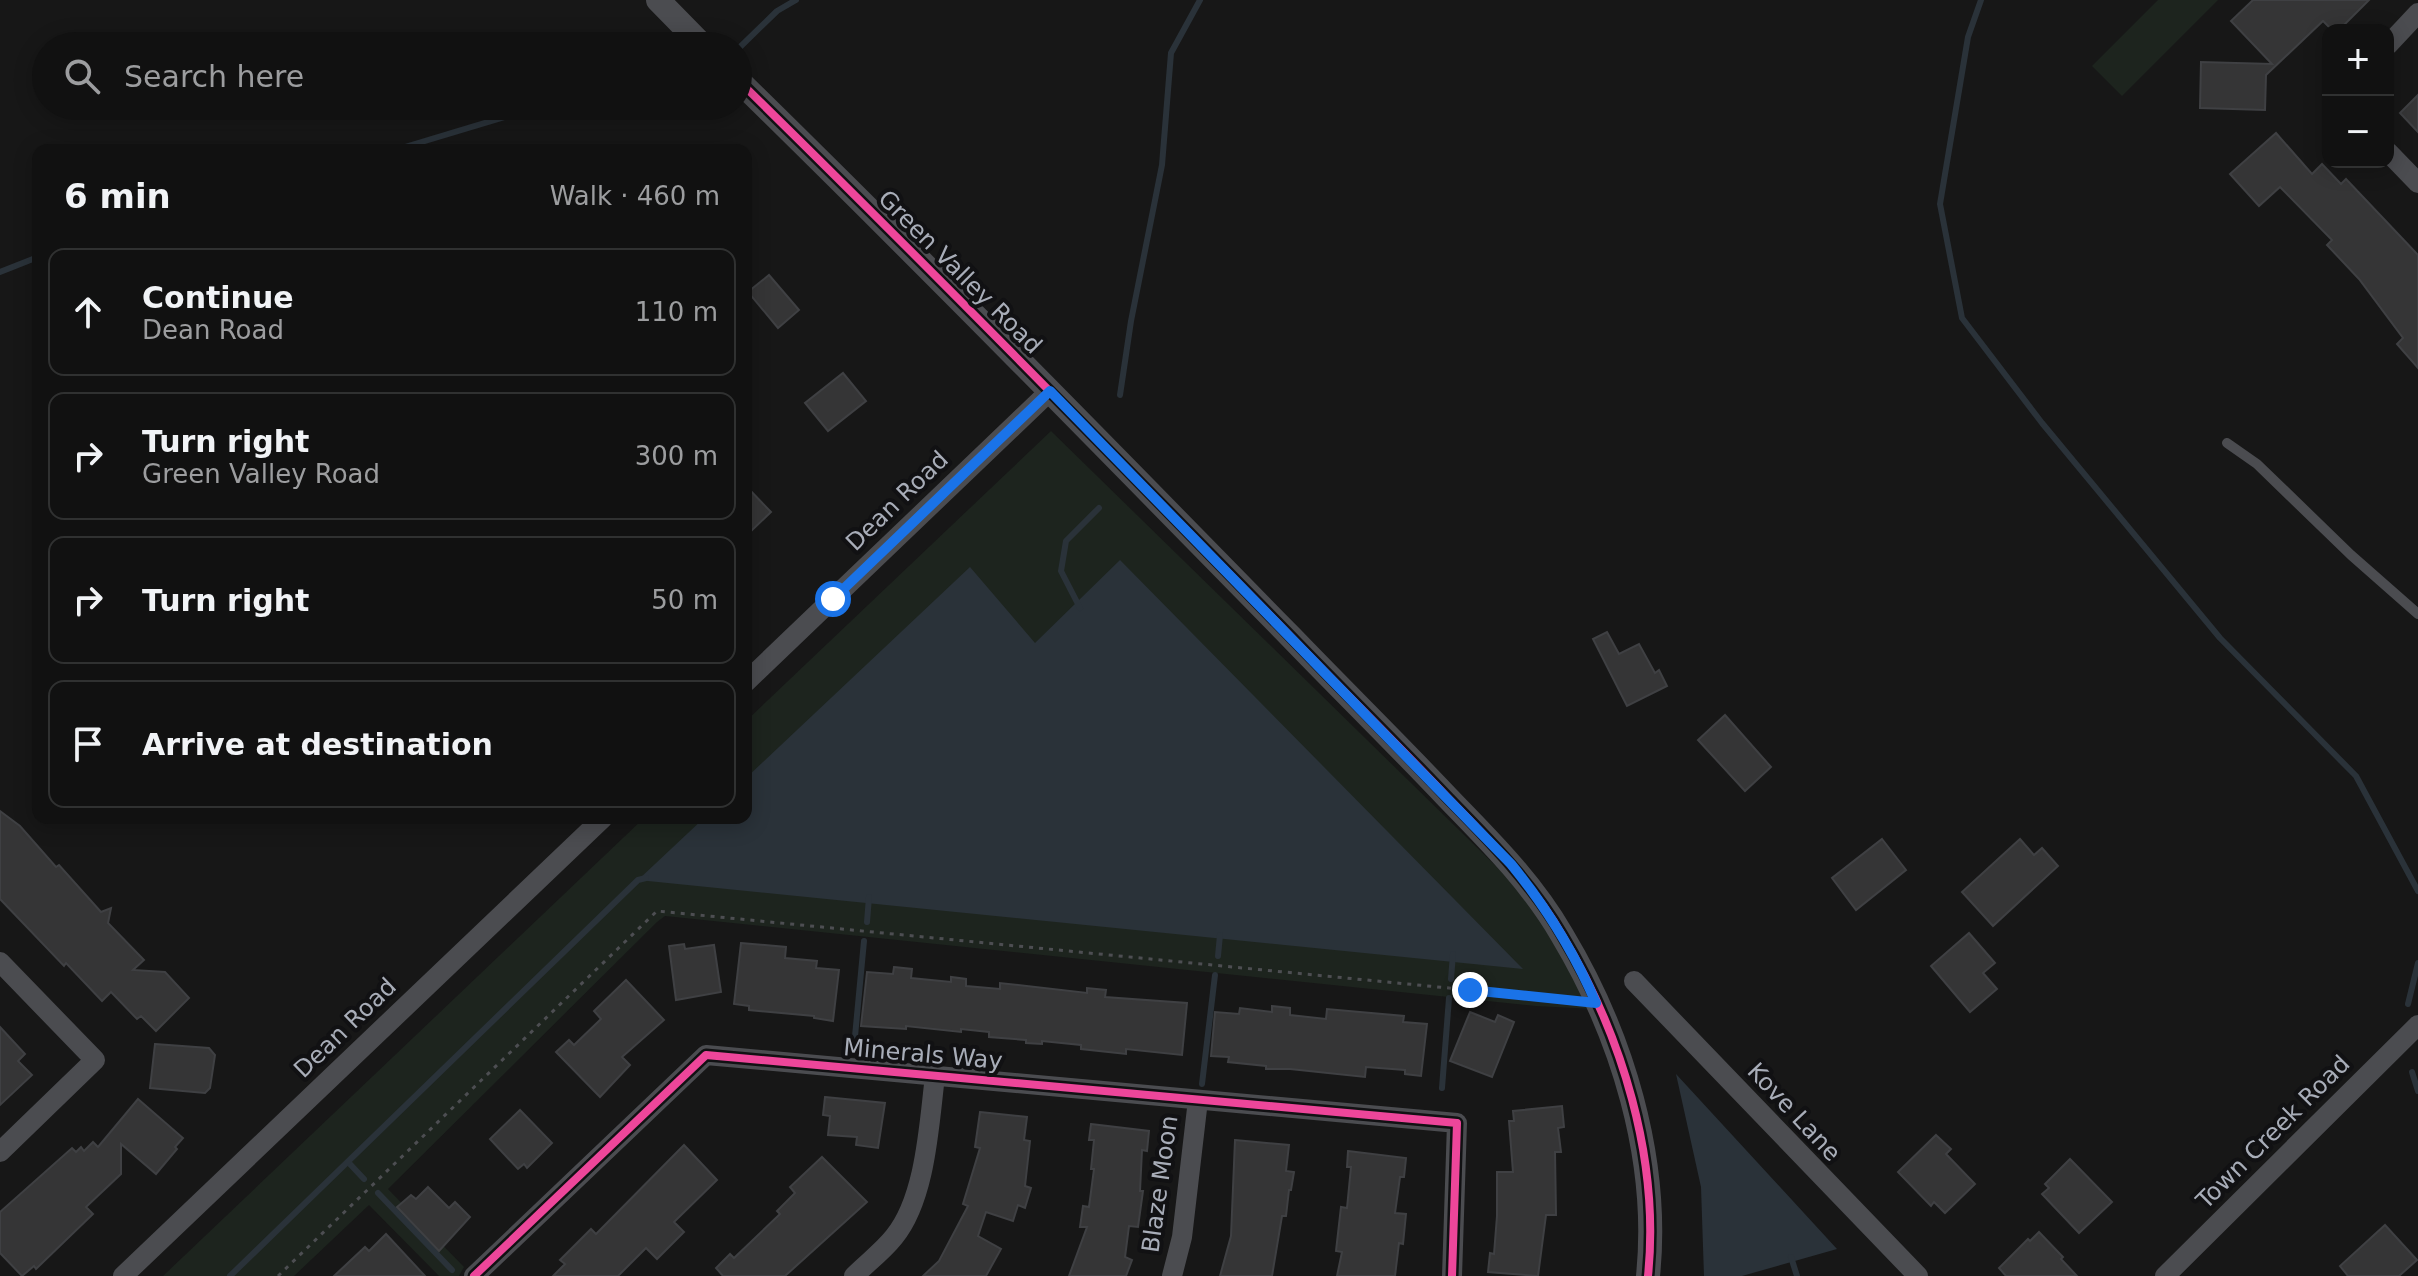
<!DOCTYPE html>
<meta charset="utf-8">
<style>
:root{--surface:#111;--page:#1e1f1f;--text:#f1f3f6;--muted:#9c9d9f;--line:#303131}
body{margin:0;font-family:"DejaVu Sans",sans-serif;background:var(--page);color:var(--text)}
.controls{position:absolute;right:24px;top:24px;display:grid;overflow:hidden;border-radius:16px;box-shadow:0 4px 20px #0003}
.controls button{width:72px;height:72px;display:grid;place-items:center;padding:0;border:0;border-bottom:2px solid var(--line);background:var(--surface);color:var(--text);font:40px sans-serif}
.stop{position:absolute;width:24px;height:24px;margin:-18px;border:6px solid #1a73e8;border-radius:50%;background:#fff}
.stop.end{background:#1a73e8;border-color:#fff;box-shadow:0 2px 8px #0008}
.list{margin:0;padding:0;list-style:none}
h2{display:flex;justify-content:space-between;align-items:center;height:104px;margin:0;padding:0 32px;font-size:34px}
h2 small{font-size:26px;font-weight:400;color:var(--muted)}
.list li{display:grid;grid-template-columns:52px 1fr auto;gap:24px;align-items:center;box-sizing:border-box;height:128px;margin:0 16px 16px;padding:0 16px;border:2px solid var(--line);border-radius:16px}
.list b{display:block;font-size:30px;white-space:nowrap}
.list p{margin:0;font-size:26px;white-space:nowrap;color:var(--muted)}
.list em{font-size:26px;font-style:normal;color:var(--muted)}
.icon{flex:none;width:44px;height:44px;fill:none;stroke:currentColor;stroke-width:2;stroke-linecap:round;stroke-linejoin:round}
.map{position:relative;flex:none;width:2418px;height:1276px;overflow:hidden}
.search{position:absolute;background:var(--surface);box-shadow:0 4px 20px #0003;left:32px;top:32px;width:720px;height:88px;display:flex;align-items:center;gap:20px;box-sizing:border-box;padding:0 28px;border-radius:44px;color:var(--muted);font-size:30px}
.panel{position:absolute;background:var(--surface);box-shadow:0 4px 20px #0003;left:32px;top:144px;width:720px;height:680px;border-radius:16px}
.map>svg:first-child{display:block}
.green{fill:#1d241e}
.water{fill:#2a3239}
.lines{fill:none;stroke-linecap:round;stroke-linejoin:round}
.stream{stroke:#2a3239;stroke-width:6}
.building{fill:#353536;stroke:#3f4043;stroke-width:2}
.path{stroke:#4d4e52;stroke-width:3;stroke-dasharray:4 6;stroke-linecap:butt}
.service{stroke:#4b4c50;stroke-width:10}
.minor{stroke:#4b4c50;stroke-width:20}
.tertiary{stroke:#4b4c50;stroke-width:24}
.cycleway-casing{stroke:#111113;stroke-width:13}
.cycleway{stroke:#ed469a;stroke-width:8}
.route{stroke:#1a73e8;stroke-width:10}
.labels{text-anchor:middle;stroke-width:8;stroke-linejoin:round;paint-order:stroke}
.street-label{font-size:24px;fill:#a8adb8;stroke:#111113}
</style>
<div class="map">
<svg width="2418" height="1276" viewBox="0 0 2418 1276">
<rect width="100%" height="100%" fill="#171717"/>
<g class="green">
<polygon points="2158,0 2218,0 2122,96 2092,66"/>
<polygon points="1051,431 1544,913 1594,1009 1536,1006 665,916 657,922 388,1189 464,1267 459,1276 439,1276 369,1205 294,1276 163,1276 644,818 746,818 746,721"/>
</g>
<g class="water">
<polygon points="1120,560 1523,969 638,880 704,818 746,818 746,778 970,567 1035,643"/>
<polygon points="1676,1074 1837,1249 1742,1276 1704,1276 1701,1187"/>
</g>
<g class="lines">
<g class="stream">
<polyline points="1981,0 1968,37 1940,204 1962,318 2042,423 2220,638 2356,776 2418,891"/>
<polyline points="738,49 777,11 796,0"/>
<polyline points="395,150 541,106"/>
<polyline points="0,272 38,257"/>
<polyline points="1120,395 1131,321 1162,165 1171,53 1200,0"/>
<polyline points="1080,608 1061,571 1066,541 1099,508"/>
<polyline points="867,922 869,897"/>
<polyline points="1218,956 1220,935"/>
<polyline points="1451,979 1453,954"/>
<polyline points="2408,1004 2418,963"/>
<polyline points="854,1047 864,941"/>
<polyline points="2412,1072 2418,1091"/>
<polyline points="1202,1084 1215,975"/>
<polyline points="1442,1088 1449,998"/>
<polyline points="348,1162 364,1179"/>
<polyline points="378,1193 452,1270"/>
<polyline points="1791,1257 1797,1276"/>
<polyline points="230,1276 638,880 646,878"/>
</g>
</g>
<g class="building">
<polygon points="2253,0 2369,0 2339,30 2332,30 2323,21 2266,75 2265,110 2200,108 2201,62 2272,64 2231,21"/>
<polygon points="2418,95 2418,132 2400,113"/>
<polygon points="2276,133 2312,174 2322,164 2341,184 2346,179 2418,255 2418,368 2397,344 2403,338 2359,279 2327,245 2332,240 2280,187 2259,206 2230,174"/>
<polygon points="769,275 799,310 778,328 748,292"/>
<polygon points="843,373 866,401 828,431 805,403"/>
<polygon points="746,486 771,512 746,536"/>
<polygon points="1607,632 1619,654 1639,644 1655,673 1659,670 1667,686 1627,706 1593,639"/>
<polygon points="1725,715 1771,767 1745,791 1698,740"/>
<polygon points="0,811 20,826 56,867 59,865 101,912 111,908 108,923 144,960 133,970 165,972 189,998 156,1031 141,1016 137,1019 111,992 102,1001 66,963 64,966 0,899"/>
<polygon points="1882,839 1906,870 1856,910 1832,878"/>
<polygon points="2020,839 2034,855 2042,848 2058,866 1993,926 1962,892"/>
<polygon points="1969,933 1995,963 1983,973 1997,989 1970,1012 1931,966"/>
<polygon points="741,943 786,947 785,958 817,961 816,968 839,970 833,1021 814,1018 814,1016 749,1010 749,1006 734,1004"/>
<polygon points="684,944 685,949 714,945 721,992 676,1000 669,946"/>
<polygon points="894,967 912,969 911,978 951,982 951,977 966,979 966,986 1000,989 1000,983 1087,993 1087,988 1106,990 1105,997 1187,1003 1182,1055 1126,1049 1126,1054 1081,1049 1081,1045 1042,1041 1042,1044 1026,1043 1026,1040 989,1037 989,1032 961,1029 961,1032 906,1026 906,1029 861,1026 867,972 893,974"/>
<polygon points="626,980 664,1020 622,1057 630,1065 600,1097 556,1052 569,1040 574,1045 601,1019 594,1011"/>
<polygon points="1272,1006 1290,1008 1290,1015 1326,1019 1327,1009 1404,1016 1403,1022 1427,1024 1421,1076 1405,1074 1405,1070 1366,1067 1365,1077 1290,1069 1266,1069 1266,1066 1228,1062 1229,1057 1211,1056 1215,1012 1239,1014 1240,1008 1272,1012"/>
<polygon points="1470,1012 1495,1022 1498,1015 1514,1022 1492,1077 1450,1061"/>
<polygon points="0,1027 25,1054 18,1061 32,1075 0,1105"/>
<polygon points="155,1044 209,1048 215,1055 210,1088 205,1093 150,1088"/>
<polygon points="825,1097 885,1103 878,1148 856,1145 857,1137 828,1135 830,1116 823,1115"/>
<polygon points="138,1099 183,1138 175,1147 177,1149 156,1174 121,1144 121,1174 86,1207 93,1214 36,1269 34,1266 22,1276 0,1253 0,1212 72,1148 76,1152 81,1147 84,1151 93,1142 98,1147"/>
<polygon points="1562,1106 1564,1127 1558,1128 1561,1152 1555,1152 1556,1215 1546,1215 1538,1276 1488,1272 1490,1253 1494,1254 1497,1216 1497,1172 1513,1172 1509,1121 1514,1121 1513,1111"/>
<polygon points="520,1110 552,1143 527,1168 524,1164 518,1169 490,1139"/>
<polygon points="980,1112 1027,1117 1024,1140 1030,1141 1025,1186 1031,1188 1025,1208 1018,1205 1013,1221 986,1212 978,1236 1001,1249 986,1276 923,1276 939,1261 968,1206 963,1204 980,1148 975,1147"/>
<polygon points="1091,1124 1149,1131 1147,1151 1142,1150 1140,1191 1143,1191 1138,1227 1129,1226 1125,1257 1132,1260 1126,1276 1069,1276 1087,1227 1080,1227 1083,1206 1089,1207 1094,1169 1091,1169 1094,1140 1089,1140"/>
<polygon points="1936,1135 1951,1149 1946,1154 1975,1184 1945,1213 1934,1202 1931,1206 1898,1172"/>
<polygon points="1235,1140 1289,1145 1286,1171 1294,1172 1291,1190 1289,1190 1286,1216 1282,1216 1272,1276 1220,1276 1231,1236"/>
<polygon points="684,1145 717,1180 674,1222 684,1232 657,1259 646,1248 618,1276 553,1276 565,1264 560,1260 591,1229 596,1234"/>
<polygon points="1348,1151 1406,1158 1404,1177 1400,1177 1395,1213 1406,1214 1403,1244 1399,1243 1395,1276 1337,1276 1342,1252 1336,1251 1341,1207 1347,1208 1351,1167 1347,1167"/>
<polygon points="822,1157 867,1202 785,1276 723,1276 716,1268 730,1254 734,1258 780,1214 777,1211 795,1193 790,1187"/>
<polygon points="2070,1159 2112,1202 2079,1233 2042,1194 2049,1188 2045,1184"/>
<polygon points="428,1187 449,1208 455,1202 470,1217 439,1251 397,1207 411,1195 416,1199"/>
<polygon points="2385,1225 2417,1260 2399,1276 2348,1276 2340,1266"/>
<polygon points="2039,1232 2063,1257 2061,1259 2077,1276 2006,1276 1999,1268 2028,1239 2030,1241"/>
<polygon points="386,1234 425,1276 334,1276 365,1247 369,1251"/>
</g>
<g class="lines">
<polyline class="path" points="278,1276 657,911 1572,1000"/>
<polyline class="service" points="2227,443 2257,464 2351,555 2418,614"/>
<g class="minor">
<polyline points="2388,45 2418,13"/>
<polyline points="2388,152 2418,183"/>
<polyline points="746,682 1050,391"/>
<polyline points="0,962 95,1060 0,1152"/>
<polyline points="1634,981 1918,1276"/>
<polyline points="123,1276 603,818"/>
<polyline points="474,1276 706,1055 1457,1123 1452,1276"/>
<path d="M854 1276C867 1263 883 1251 894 1237 926 1198 929 1124 935 1076"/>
<polyline points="1172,1276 1182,1237 1198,1100"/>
<polyline points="2165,1276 2418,1025"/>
</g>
<g class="tertiary">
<polyline points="658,0 703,46"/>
<path d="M738 80C925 263 1108 450 1291 637 1343 691 1397 744 1448 798 1490 841 1532 883 1562 935 1622 1035 1660 1159 1648 1276"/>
</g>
<g class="cycleway-casing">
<g id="cycleway">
<path d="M738 80C925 263 1108 450 1291 637 1343 691 1397 744 1448 798 1490 841 1532 883 1562 935 1622 1035 1660 1159 1648 1276"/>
<polyline points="474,1276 706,1055 1457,1123 1452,1276"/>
</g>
</g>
<use href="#cycleway" class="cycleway"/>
</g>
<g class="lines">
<path class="route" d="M833 599 1050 391 1511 864C1546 907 1574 952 1596 1003L1470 990"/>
</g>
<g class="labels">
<g class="street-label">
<text transform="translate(960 272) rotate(45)" y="8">Green Valley Road</text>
<text transform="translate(897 501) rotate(-44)" y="8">Dean Road</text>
<text transform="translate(345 1028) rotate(-44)" y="8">Dean Road</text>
<text transform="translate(923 1054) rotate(5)" y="8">Minerals Way</text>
<text transform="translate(1794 1112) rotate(47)" y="8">Kove Lane</text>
<text transform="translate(2273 1132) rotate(-45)" y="8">Town Creek Road</text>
<text transform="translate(1160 1184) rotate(-82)" y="8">Blaze Moon</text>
</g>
</g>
</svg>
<div class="controls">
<button>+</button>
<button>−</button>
</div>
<div class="stop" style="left:833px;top:599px"></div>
<div class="stop end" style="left:1470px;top:990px"></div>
<div class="search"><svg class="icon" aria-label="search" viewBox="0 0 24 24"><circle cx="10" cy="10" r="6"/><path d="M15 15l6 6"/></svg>Search here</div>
<section class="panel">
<h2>6 min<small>Walk · 460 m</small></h2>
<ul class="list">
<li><svg class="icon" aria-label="ahead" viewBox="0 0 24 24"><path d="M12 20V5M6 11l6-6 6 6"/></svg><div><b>Continue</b><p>Dean Road</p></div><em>110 m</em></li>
<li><svg class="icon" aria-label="right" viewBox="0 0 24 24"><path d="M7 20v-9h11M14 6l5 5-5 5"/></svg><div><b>Turn right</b><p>Green Valley Road</p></div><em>300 m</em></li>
<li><svg class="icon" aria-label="right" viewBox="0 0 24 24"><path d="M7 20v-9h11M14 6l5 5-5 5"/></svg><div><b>Turn right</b></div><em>50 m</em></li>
<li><svg class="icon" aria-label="arrive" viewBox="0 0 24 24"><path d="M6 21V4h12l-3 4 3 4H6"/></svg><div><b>Arrive at destination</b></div></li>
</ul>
</section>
</div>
